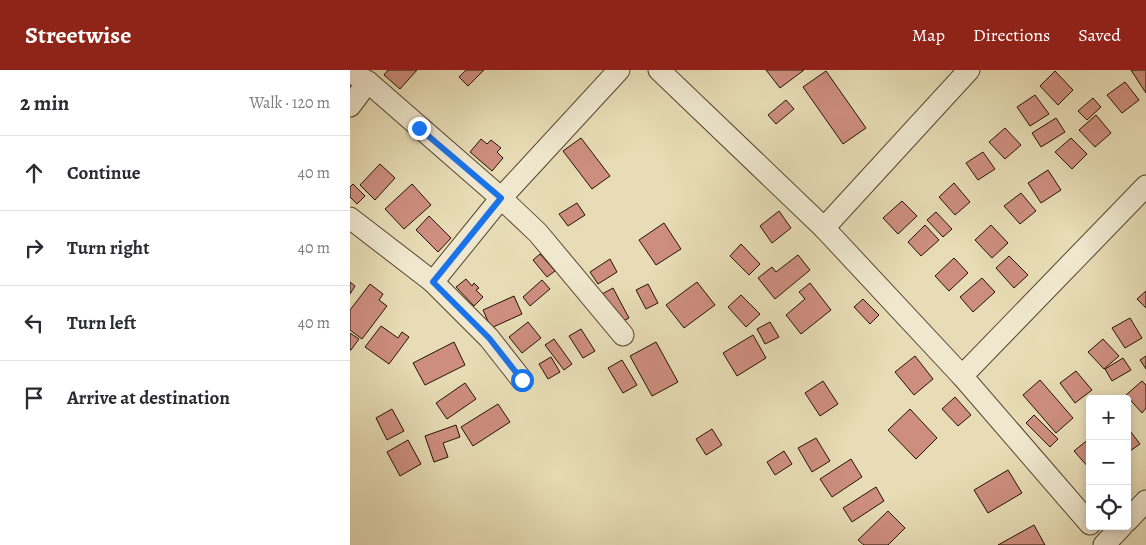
<!DOCTYPE html>
<meta charset="utf-8">
<style>
:root{--surface:#fff;--page:#f7f7f7;--text:#2b2b33;--muted:#7c7c81;--line:#e1e1e2;--accent:#8f2418}
body{margin:0;font-family:Alegreya,serif;background:var(--page);color:var(--text)}
.controls{position:absolute;right:15px;bottom:15px;display:grid;overflow:hidden;border-radius:5px;box-shadow:0 2px 8px #0003}
.controls button{width:45px;height:45px;display:grid;place-items:center;padding:0;border:0;border-bottom:1px solid var(--line);background:var(--surface);color:var(--text);font:25px sans-serif}
.stop{position:absolute;width:15px;height:15px;margin:-11px;border:4px solid #1a73e8;border-radius:50%;background:#fff}
.stop.end{background:#1a73e8;border-color:#fff;box-shadow:0 1px 5px #0008}
.list{margin:0;padding:0;list-style:none}
h2{display:flex;justify-content:space-between;align-items:center;height:65px;margin:0;padding:0 20px;font-size:21px}
h2 small{font-size:16px;font-weight:400;color:var(--muted)}
.list li{display:grid;grid-template-columns:32px 1fr auto;gap:15px;align-items:center;box-sizing:border-box;height:75px;padding:0 20px;border-top:1px solid var(--line)}
.list b{display:block;font-size:19px;white-space:nowrap}
.list em{font-size:16px;font-style:normal;color:var(--muted)}
.icon{flex:none;width:28px;height:28px;fill:none;stroke:currentColor;stroke-width:2;stroke-linecap:round;stroke-linejoin:round}
.map{position:relative;flex:none;width:796px;height:475px;overflow:hidden}
header{display:flex;align-items:center;gap:30px;box-sizing:border-box;height:70px;padding:0 25px;background:var(--accent);color:#fff}
header strong{font-size:24px}
nav{display:flex;gap:28px;margin-inline-start:auto;font-size:18px}
main{display:flex}
aside{flex:1;background:var(--surface)}
.map>svg:first-child{display:block}
.building{fill:#cd8e7f;stroke:#251302}
.lines{fill:none;stroke-linecap:round;stroke-linejoin:round}
.minor-casing{stroke:#56452f;stroke-width:23}
.minor{stroke:#efe8cf;stroke-width:21}
.route{stroke:#1a73e8;stroke-width:6}
</style>
<header>
<strong>Streetwise</strong>
<nav><a>Map</a><a>Directions</a><a>Saved</a></nav>
</header>
<main>
<aside>
<h2>2 min<small>Walk · 120 m</small></h2>
<ul class="list">
<li><svg class="icon" aria-label="ahead" viewBox="0 0 24 24"><path d="M12 20V5M6 11l6-6 6 6"/></svg><div><b>Continue</b></div><em>40 m</em></li>
<li><svg class="icon" aria-label="right" viewBox="0 0 24 24"><path d="M7 20v-9h11M14 6l5 5-5 5"/></svg><div><b>Turn right</b></div><em>40 m</em></li>
<li><svg class="icon" aria-label="left" viewBox="0 0 24 24"><path d="M17 20v-9H6M10 6l-5 5 5 5"/></svg><div><b>Turn left</b></div><em>40 m</em></li>
<li><svg class="icon" aria-label="arrive" viewBox="0 0 24 24"><path d="M6 21V4h12l-3 4 3 4H6"/></svg><div><b>Arrive at destination</b></div></li>
</ul>
</aside>
<div class="map">
<svg width="796" height="475" viewBox="0 0 796 475">
<rect width="100%" height="100%" fill="#e7dcb5"/>
<filter id="stains"><feTurbulence type="fractalNoise" baseFrequency=".004" numOctaves="4"/><feColorMatrix values="0 0 0 0 .2 0 0 0 0 .09 0 0 0 0 .02 0 0 0 .5 -.17"/></filter>
<radialGradient id="worn" r=".72"><stop offset=".6" stop-color="#630" stop-opacity="0"/><stop offset="1" stop-color="#630" stop-opacity=".3"/></radialGradient>
<g class="building">
<polygon points="38,0 67,0 50,19 34,5"/>
<polygon points="116,0 134,0 118,16 109,7"/>
<polygon points="416,0 454,0 430,18"/>
<polygon points="781,0 796,0 796,23"/>
<polygon points="476,1 516,58 493,74 453,17"/>
<polygon points="705,1 723,20 708,35 690,16"/>
<polygon points="775,12 789,30 772,43 757,25"/>
<polygon points="685,25 699,44 680,56 667,37"/>
<polygon points="743,28 751,37 737,50 728,41"/>
<polygon points="436,30 444,39 426,54 418,45"/>
<polygon points="746,45 761,63 745,77 729,60"/>
<polygon points="706,48 715,62 691,77 682,63"/>
<polygon points="655,58 671,75 655,89 639,72"/>
<polygon points="231,68 260,106 242,119 213,81"/>
<polygon points="721,68 737,84 722,99 705,82"/>
<polygon points="131,69 137,74 141,70 151,78 147,82 153,88 142,101 120,82"/>
<polygon points="633,82 645,99 628,110 616,93"/>
<polygon points="30,94 45,108 25,130 10,115"/>
<polygon points="698,100 711,120 691,133 678,113"/>
<polygon points="604,113 620,132 605,145 589,127"/>
<polygon points="3,114 15,126 7,134 0,127 0,117"/>
<polygon points="62,114 81,135 54,159 35,139"/>
<polygon points="671,123 686,141 670,154 654,136"/>
<polygon points="552,131 567,146 548,164 533,148"/>
<polygon points="227,133 235,145 218,156 209,144"/>
<polygon points="429,141 441,158 422,173 410,156"/>
<polygon points="586,142 602,159 593,167 577,150"/>
<polygon points="79,146 101,168 88,182 66,160"/>
<polygon points="314,153 331,179 306,195 289,170"/>
<polygon points="575,155 589,170 571,186 558,172"/>
<polygon points="641,155 658,173 642,188 625,170"/>
<polygon points="391,174 410,194 399,205 380,186"/>
<polygon points="190,184 205,201 197,207 183,190"/>
<polygon points="448,185 460,200 425,229 408,208 422,197 426,202"/>
<polygon points="659,186 678,205 664,218 646,198"/>
<polygon points="604,188 618,203 599,221 585,206"/>
<polygon points="260,189 267,202 248,214 240,202"/>
<polygon points="632,208 645,222 623,242 610,227"/>
<polygon points="116,209 122,216 124,213 129,218 126,220 133,227 124,236 106,217"/>
<polygon points="192,210 200,219 180,236 173,227"/>
<polygon points="0,212 5,216 0,224"/>
<polygon points="347,212 365,235 334,258 316,235"/>
<polygon points="460,213 481,240 451,264 436,245 455,229 449,222"/>
<polygon points="20,214 33,224 29,230 37,236 12,269 0,260 0,240"/>
<polygon points="298,214 308,233 296,239 286,220"/>
<polygon points="263,218 279,248 268,254 252,224"/>
<polygon points="796,221 796,238 787,229"/>
<polygon points="391,225 410,244 396,257 378,237"/>
<polygon points="164,226 172,244 141,258 133,240"/>
<polygon points="513,229 529,245 520,254 504,237"/>
<polygon points="780,248 792,268 775,278 762,258"/>
<polygon points="178,252 191,268 172,283 159,267"/>
<polygon points="420,252 429,267 415,274 407,259"/>
<polygon points="31,256 48,268 52,262 59,267 39,294 15,277"/>
<polygon points="231,259 245,281 233,288 219,266"/>
<polygon points="0,263 9,269 1,280 0,280"/>
<polygon points="403,265 416,288 387,306 373,283"/>
<polygon points="204,269 222,294 214,300 195,275"/>
<polygon points="753,269 769,286 754,299 738,282"/>
<polygon points="104,272 115,295 75,315 63,293"/>
<polygon points="306,272 328,312 302,326 280,286"/>
<polygon points="565,286 583,309 564,325 545,302"/>
<polygon points="796,286 796,299 790,290"/>
<polygon points="201,287 210,302 198,309 189,294"/>
<polygon points="773,288 781,300 762,311 755,299"/>
<polygon points="272,290 287,315 273,323 258,298"/>
<polygon points="726,301 742,320 725,333 710,313"/>
<polygon points="690,310 723,348 706,363 673,325"/>
<polygon points="473,311 488,334 470,346 455,323"/>
<polygon points="792,311 796,315 796,338 792,343 776,325"/>
<polygon points="115,313 126,329 97,349 86,333"/>
<polygon points="605,327 621,345 608,356 592,339"/>
<polygon points="148,334 160,352 123,376 111,357"/>
<polygon points="42,339 54,361 37,370 26,348"/>
<polygon points="560,339 587,368 566,389 538,360"/>
<polygon points="684,345 708,369 700,377 676,353"/>
<polygon points="106,355 110,367 93,373 98,387 84,392 75,366"/>
<polygon points="777,357 790,374 777,383"/>
<polygon points="362,359 372,375 356,385 346,369"/>
<polygon points="466,368 480,391 462,402 448,378"/>
<polygon points="740,368 740,397 739,398 724,381"/>
<polygon points="58,370 71,394 50,406 37,382"/>
<polygon points="434,381 442,394 425,405 417,392"/>
<polygon points="501,389 512,407 482,427 470,409"/>
<polygon points="658,400 672,423 638,443 624,420"/>
<polygon points="526,417 534,431 502,452 493,438"/>
<polygon points="538,441 555,458 538,475 514,475 508,470"/>
<polygon points="684,455 695,475 648,475"/>
</g>
<g class="lines">
<g class="minor-casing">
<g id="minor">
<polyline points="309,0 474,158 619,0"/>
<polyline points="0,2 18,12 151,128 188,163 273,265"/>
<polyline points="0,36 18,12"/>
<polyline points="0,148 83,212 151,128 269,0"/>
<polyline points="474,158 612,306 740,454"/>
<polyline points="83,212 139,268 172,310"/>
<polyline points="612,306 796,116"/>
<polyline points="777,451 796,431"/>
<polyline points="754,475 772,456"/>
</g>
</g>
<use href="#minor" class="minor"/>
</g>
<g class="lines">
<polyline class="route" points="69,58 151,128 83,212 139,268 172,310"/>
</g>
<rect width="100%" height="100%" filter="url(#stains)"/>
<rect width="100%" height="100%" fill="url(#worn)"/>
</svg>
<div class="controls">
<button>+</button>
<button>−</button>
<button><svg class="icon" aria-label="locate" viewBox="0 0 24 24"><circle cx="12" cy="12" r="6"/><path d="M12 2v4M12 18v4M2 12h4M18 12h4"/></svg></button>
</div>
<div class="stop" style="left:172px;top:310px"></div>
<div class="stop end" style="left:69px;top:58px"></div>
</div>
</main>
